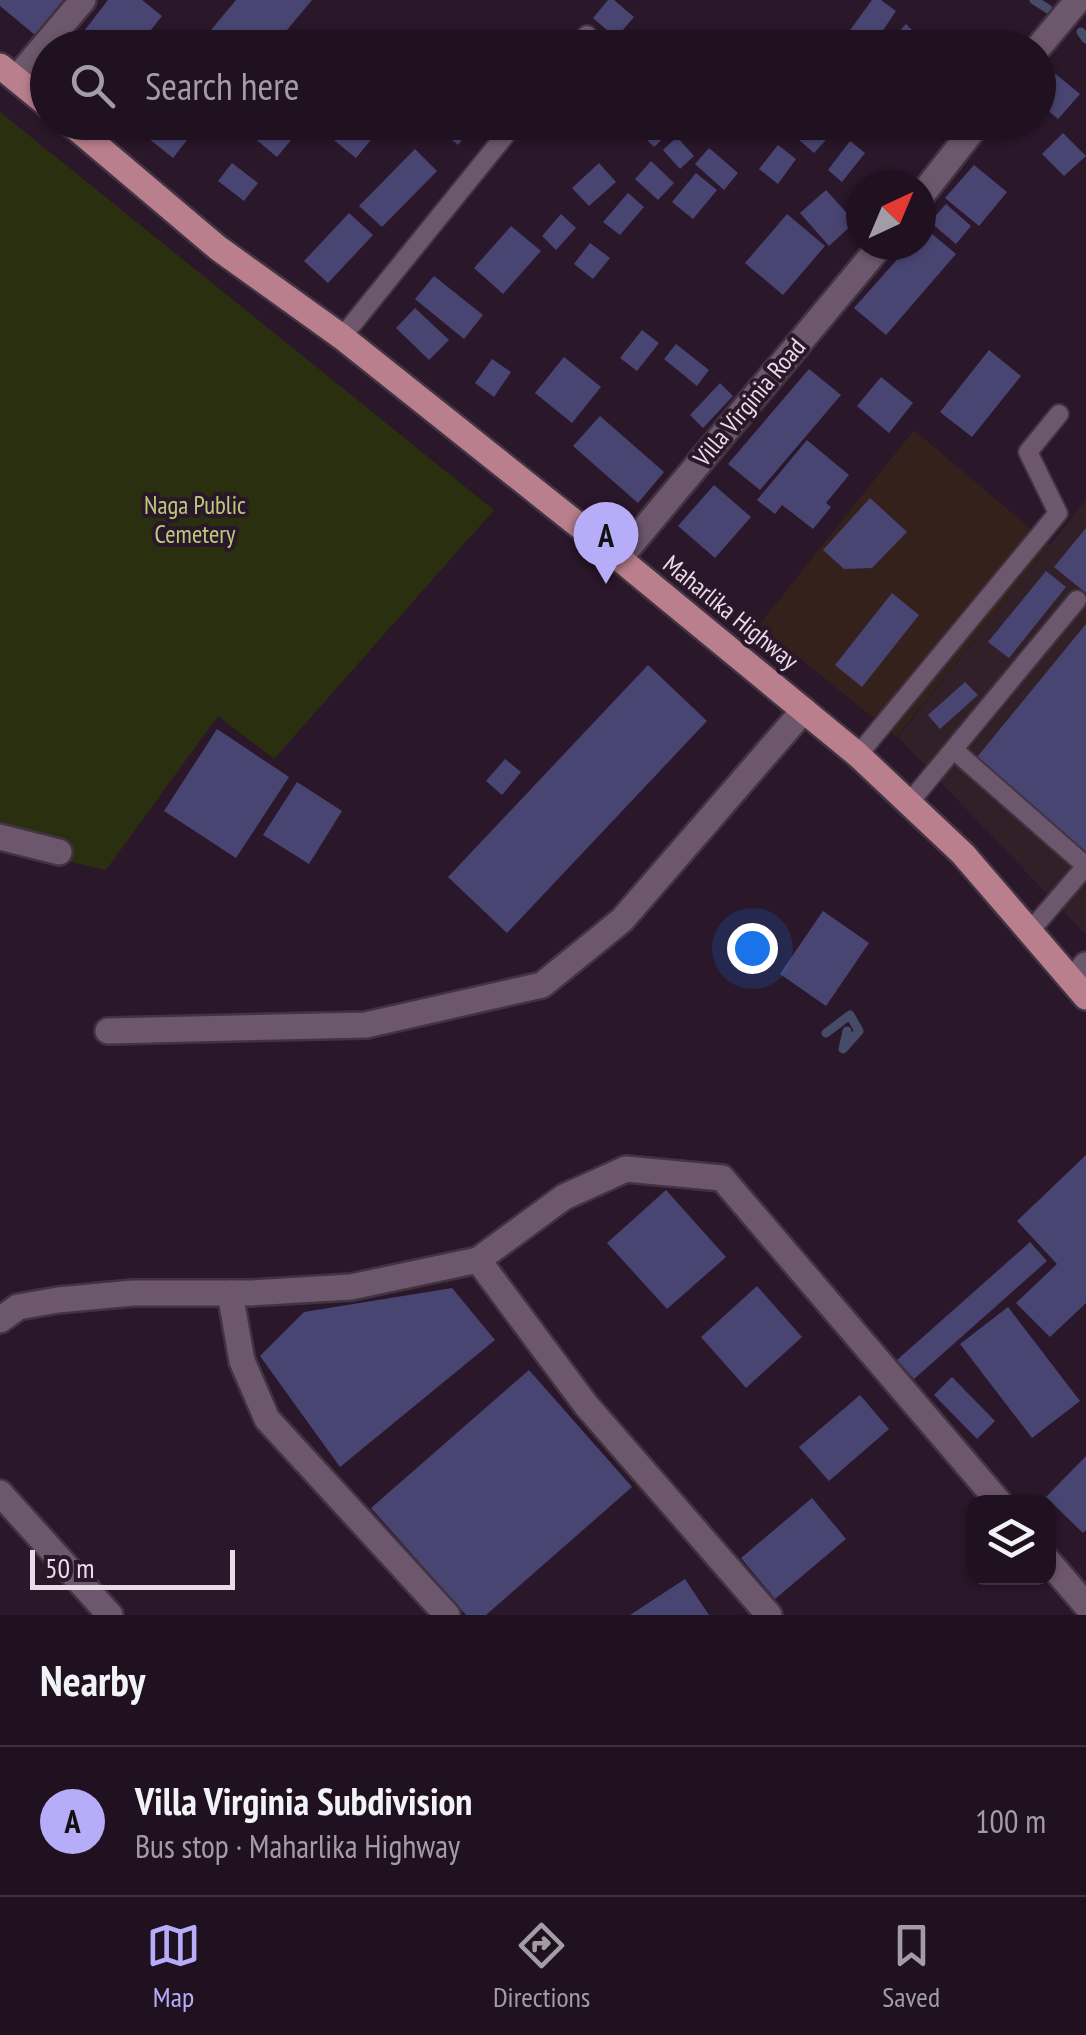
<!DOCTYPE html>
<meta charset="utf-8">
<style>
:root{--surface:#201120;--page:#2d1f2d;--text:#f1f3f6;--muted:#a29da5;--line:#3d313e;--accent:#b6acf8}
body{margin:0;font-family:"PT Sans Narrow",sans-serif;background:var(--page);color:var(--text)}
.controls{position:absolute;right:30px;bottom:30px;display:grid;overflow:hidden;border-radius:20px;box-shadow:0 2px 8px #0004}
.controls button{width:90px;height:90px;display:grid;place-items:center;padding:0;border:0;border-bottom:2px solid var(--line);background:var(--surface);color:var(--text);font:50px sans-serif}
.compass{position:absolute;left:846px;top:170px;width:90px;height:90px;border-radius:50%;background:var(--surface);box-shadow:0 2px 8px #0004;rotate:44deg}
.scale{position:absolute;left:30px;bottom:25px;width:205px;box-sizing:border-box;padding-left:10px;border:5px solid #e9dce8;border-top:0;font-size:28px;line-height:35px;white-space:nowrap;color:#e9dce8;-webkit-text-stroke:8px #2a172a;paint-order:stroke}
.you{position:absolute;left:752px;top:948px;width:35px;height:35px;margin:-25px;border:8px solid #fff;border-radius:50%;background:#1a73e8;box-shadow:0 0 0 15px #1a73e833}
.badge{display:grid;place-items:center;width:65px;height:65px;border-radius:50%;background:var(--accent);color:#111;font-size:32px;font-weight:700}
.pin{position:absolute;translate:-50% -82px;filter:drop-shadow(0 2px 5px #0008)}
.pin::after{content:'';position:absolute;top:52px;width:35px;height:30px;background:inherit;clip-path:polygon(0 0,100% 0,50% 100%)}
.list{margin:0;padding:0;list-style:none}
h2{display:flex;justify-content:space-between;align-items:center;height:130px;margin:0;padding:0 40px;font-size:42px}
h2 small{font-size:32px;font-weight:400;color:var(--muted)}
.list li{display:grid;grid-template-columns:65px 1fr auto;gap:30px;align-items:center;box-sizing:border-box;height:150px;padding:0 40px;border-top:2px solid var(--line)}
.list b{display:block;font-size:38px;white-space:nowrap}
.list p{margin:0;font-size:32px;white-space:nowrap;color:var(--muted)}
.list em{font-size:32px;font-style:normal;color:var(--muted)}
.icon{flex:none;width:55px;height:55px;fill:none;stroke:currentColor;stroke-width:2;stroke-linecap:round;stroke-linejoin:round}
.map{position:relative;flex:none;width:1086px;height:1615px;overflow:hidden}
.search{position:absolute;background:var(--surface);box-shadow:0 2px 8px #0004;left:30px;right:30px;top:30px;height:110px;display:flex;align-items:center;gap:25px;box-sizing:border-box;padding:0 35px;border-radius:55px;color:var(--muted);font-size:38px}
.sheet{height:280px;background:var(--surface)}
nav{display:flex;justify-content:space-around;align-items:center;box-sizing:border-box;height:140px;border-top:2px solid var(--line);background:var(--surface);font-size:28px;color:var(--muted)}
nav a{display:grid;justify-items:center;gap:5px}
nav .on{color:var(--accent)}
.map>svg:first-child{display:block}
.commercial{fill:#34211c}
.industrial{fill:#322029}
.green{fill:#2a2f0f}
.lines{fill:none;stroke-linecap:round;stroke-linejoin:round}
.stream{stroke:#464c68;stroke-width:9}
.building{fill:#494573}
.service-casing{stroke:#413341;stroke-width:22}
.minor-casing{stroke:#413341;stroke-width:30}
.primary-casing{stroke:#413341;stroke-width:30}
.service{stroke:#6d576c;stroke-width:18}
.minor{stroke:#6d576c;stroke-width:25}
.primary{stroke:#ba7f8c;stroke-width:25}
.labels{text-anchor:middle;stroke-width:8;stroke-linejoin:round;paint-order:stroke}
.street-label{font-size:25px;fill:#e9dce8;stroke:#2a172a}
.park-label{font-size:25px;fill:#bbcb7a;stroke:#2a172a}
</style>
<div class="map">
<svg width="1086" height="1615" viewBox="0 0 1086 1615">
<rect width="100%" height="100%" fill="#2a172a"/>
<polygon class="commercial" points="914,430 1050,545 897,737 759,625"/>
<polygon class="industrial" points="1086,500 1086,935 898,737"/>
<polygon class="green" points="0,112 494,510 274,759 218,716 106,870 0,846"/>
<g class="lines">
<g class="stream">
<polyline points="1034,0 1048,9"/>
<polyline points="1081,32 1086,39"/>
<polyline points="826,1033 850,1015 859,1031 843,1049 847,1031"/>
</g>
</g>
<g class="building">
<polygon points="0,0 63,0 35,35 0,6"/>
<polygon points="108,0 142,0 162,16 139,45 142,48 71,48"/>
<polygon points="236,0 312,0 272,48 196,48"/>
<polygon points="608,0 614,0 634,17 616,38 593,18"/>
<polygon points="872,0 881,0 896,11 871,48 846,48 840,44"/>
<polygon points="906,24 922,40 915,48 884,48"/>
<polygon points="1000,30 1017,48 982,48"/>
<polygon points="1052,71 1080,94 1058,119 1038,102 1038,87"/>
<polygon points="128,122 201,122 173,158"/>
<polygon points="235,122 306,122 277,157"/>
<polygon points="333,122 357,122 374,136 356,158 325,133"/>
<polygon points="441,122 476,122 458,145 437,127"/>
<polygon points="656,122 666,122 673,129 654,147 643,136"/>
<polygon points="779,122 823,122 833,132 814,153"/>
<polygon points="1063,133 1086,156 1064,176 1042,154"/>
<polygon points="677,137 694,156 680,169 663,150"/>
<polygon points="850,141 865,153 842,182 828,170"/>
<polygon points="778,145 796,159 778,184 759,169"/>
<polygon points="709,148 738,173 724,190 695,164"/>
<polygon points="415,149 437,171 382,227 359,206"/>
<polygon points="651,161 674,183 658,200 635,179"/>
<polygon points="232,163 258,183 244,201 218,181"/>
<polygon points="599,163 616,182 589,206 572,188"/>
<polygon points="974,165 1007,192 979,226 945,198"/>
<polygon points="696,173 717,190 693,219 672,202"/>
<polygon points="826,190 855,222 829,246 800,213"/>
<polygon points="628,193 644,207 620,235 603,222"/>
<polygon points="946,204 971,226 956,244 930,222"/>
<polygon points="349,213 373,235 328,283 304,261"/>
<polygon points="561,214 576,228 556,250 542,236"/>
<polygon points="787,214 825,246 783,295 745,263"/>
<polygon points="511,226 541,251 503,294 474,268"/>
<polygon points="925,228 956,254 886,335 854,308 910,245 921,245 921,232"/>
<polygon points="590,243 610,258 593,279 574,264"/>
<polygon points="434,276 483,315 464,339 415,299"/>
<polygon points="415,308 449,340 429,360 396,328"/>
<polygon points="642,330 659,343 637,371 620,358"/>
<polygon points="676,344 709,370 697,386 664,359"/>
<polygon points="989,350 1021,376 972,437 940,412"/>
<polygon points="564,357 601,387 572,423 535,393"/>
<polygon points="492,359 511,372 494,397 475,383"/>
<polygon points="809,369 841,395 760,490 728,464"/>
<polygon points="881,377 913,403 889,433 857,406"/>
<polygon points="720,383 733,396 703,428 690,415"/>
<polygon points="600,416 664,472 638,503 573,446"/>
<polygon points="807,440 849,475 826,503 831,507 813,529 782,505 775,514 757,500"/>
<polygon points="714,485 751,517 715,558 678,526"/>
<polygon points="870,498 907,532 872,568 844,569 823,550"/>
<polygon points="1086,528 1086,593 1054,567"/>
<polygon points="1046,571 1066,587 1009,658 988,642"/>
<polygon points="892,593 919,615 862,687 835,665"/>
<polygon points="1086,624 1086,855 973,762"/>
<polygon points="648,665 707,721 507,933 448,877"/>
<polygon points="965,682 978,695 940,729 928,715"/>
<polygon points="217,729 289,777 236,858 164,811"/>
<polygon points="505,759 521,772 502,795 486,781"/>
<polygon points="297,782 342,811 309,864 263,835"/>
<polygon points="823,911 869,943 826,1006 780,974"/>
<polygon points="1086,1155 1086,1303 1050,1337 1016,1303 1057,1264 1017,1221"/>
<polygon points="666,1190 726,1257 667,1309 607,1243"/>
<polygon points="1030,1242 1047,1261 914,1379 897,1360"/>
<polygon points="757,1286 802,1337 746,1388 701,1337"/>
<polygon points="452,1288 495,1340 340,1467 260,1356 304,1312"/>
<polygon points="1008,1307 1080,1401 1032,1438 960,1344"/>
<polygon points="529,1370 632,1487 486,1615 466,1615 371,1508"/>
<polygon points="952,1377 995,1421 977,1439 934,1395"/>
<polygon points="860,1395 889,1429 829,1481 799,1447"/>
<polygon points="1086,1456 1086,1530 1083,1533 1046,1497"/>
<polygon points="812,1498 846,1539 775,1599 741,1558"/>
<polygon points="685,1579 709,1615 630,1615"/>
</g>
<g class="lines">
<g class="service-casing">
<g id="service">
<polyline points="577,48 587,35"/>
<polyline points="342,337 516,122"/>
<polyline points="954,750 1086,866 1031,930"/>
<polyline points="858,755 1058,513 1028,452 1059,414"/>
<polyline points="909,803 1077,600"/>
</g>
</g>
<g class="minor-casing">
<g id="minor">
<polyline points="1038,48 1078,0"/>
<polyline points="16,79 83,0"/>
<polyline points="921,196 979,122"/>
<polyline points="619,559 881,245"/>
<polyline points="0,837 59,852"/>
<polyline points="1073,980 1086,965"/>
<polyline points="108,1031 366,1025 542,985 622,920 804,710"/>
<polyline points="478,1260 586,1405 769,1615"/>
<polyline points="230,1293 242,1361 267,1419 447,1615"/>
<polyline points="0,1320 18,1307 58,1300 133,1293 251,1293 351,1287 478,1260 564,1197 626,1169 722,1178 999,1502"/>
<polyline points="0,1493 110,1615"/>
<polyline points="1048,1561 1086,1605"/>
</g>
</g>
<g class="primary-casing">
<g id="primary">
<polyline points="0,66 48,105"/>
<polyline points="69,122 218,248 342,337 587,532 858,755 963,854 1086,997"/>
</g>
</g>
<use href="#service" class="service"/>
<use href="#minor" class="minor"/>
<use href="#primary" class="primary"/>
</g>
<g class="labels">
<g class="street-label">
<text transform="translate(749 402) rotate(-50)" y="9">Villa Virginia Road</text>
<text transform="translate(731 612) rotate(39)" y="9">Maharlika Highway</text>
</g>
<g class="park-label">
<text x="195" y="514">Naga Public<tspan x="195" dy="29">Cemetery</tspan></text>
</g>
</g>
</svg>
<div class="controls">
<button><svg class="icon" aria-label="layers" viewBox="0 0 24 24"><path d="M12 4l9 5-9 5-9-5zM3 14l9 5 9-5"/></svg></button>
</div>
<svg class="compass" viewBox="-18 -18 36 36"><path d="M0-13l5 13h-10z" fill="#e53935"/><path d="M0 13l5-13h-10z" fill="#a29da5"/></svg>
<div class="scale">50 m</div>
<div class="you"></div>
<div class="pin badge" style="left:606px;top:584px">A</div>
<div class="search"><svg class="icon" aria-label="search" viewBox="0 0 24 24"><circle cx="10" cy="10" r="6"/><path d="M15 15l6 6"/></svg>Search here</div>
</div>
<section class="sheet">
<h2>Nearby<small></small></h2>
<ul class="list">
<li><span class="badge">A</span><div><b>Villa Virginia Subdivision</b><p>Bus stop · Maharlika Highway</p></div><em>100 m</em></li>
</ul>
</section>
<nav>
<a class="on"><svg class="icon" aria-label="map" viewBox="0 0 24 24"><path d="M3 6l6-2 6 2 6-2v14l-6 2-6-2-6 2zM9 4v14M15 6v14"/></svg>Map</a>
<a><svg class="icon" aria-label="directions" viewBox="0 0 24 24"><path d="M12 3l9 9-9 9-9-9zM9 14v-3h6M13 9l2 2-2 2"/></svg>Directions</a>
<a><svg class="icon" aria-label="saved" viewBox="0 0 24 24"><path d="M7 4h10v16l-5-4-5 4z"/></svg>Saved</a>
</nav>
